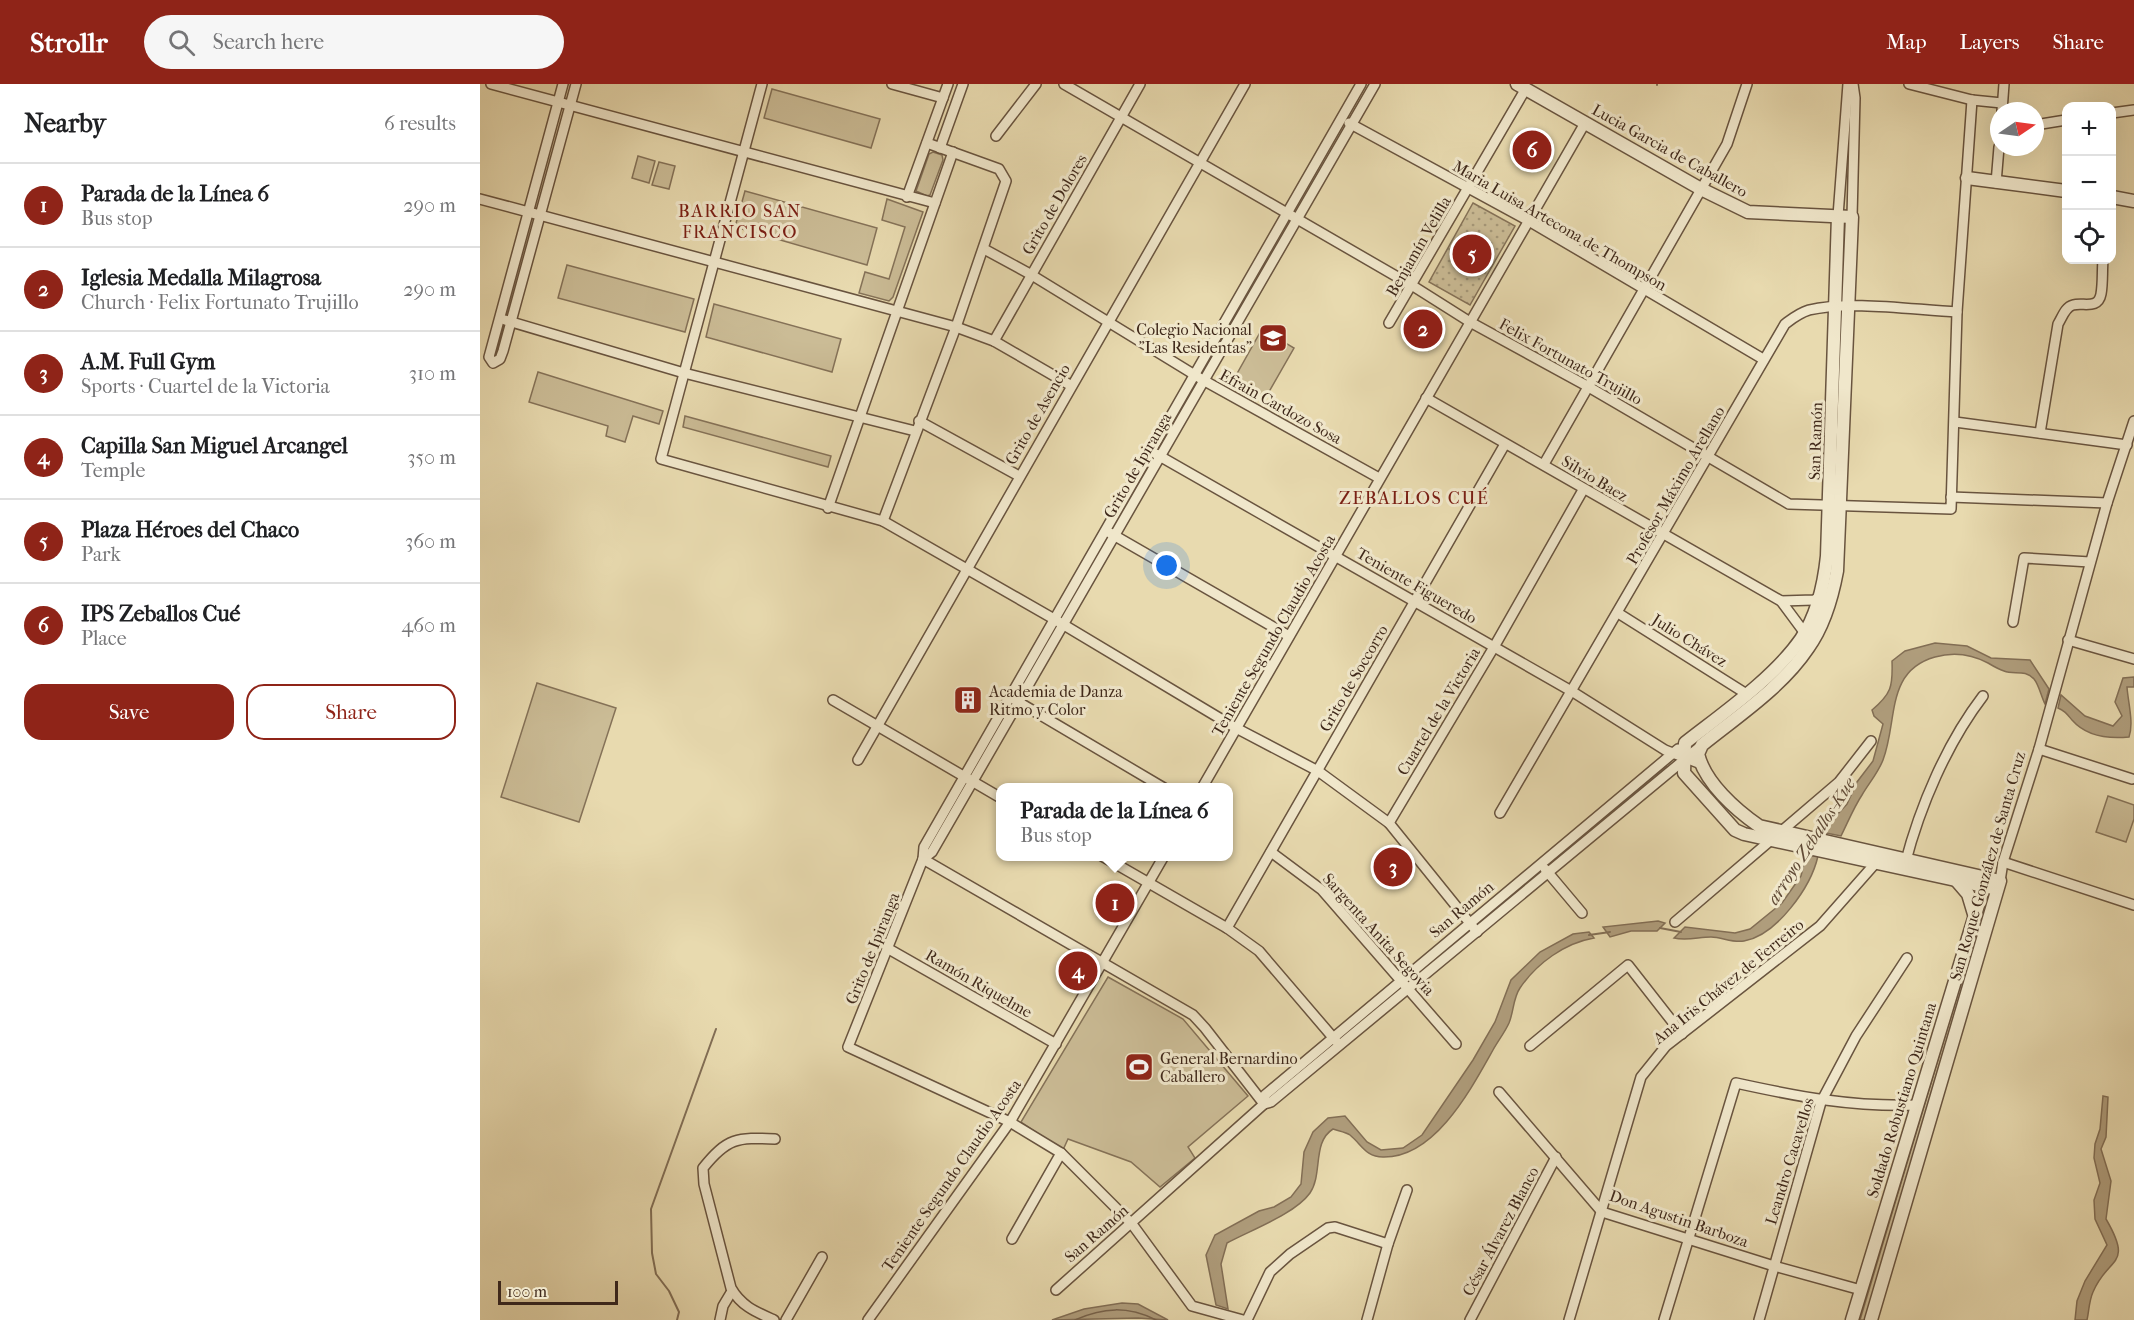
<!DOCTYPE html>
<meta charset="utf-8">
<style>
:root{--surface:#fff;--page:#f6f6f6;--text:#202124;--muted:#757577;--line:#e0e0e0;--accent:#8f2418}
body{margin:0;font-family:"IM FELL French Canon",serif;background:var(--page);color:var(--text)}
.controls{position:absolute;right:18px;top:18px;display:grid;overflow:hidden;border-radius:12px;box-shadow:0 6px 24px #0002}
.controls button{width:54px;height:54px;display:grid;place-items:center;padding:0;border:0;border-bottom:2px solid var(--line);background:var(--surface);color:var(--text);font:30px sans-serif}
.compass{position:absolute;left:1510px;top:18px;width:54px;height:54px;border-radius:50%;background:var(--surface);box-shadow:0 6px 24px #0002;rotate:77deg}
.scale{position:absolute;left:18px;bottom:15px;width:120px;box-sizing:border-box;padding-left:6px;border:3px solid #3f281a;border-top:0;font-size:16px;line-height:21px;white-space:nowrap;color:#3f281a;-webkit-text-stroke:4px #f0e7cb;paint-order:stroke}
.you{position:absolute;left:687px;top:482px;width:21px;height:21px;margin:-15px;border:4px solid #fff;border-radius:50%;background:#1a73e8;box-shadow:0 0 0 9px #1a73e833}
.badge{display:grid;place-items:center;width:39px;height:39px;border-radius:50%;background:var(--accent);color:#fff;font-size:20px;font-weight:700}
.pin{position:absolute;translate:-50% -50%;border:3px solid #fff;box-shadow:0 2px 6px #0006}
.popup{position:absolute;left:516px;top:699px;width:237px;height:78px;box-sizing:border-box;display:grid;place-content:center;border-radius:12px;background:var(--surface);filter:drop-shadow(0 2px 4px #0005);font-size:20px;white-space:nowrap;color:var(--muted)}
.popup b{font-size:22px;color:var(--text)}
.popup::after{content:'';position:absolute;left:50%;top:100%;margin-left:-12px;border:12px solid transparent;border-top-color:var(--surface)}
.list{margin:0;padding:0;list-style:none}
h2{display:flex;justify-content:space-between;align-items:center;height:78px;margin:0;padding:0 24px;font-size:26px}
h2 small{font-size:20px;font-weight:400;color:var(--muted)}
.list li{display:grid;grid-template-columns:39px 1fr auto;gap:18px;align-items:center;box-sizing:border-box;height:84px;padding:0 24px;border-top:2px solid var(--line)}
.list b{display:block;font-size:22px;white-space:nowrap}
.list p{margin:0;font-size:20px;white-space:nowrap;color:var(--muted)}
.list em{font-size:20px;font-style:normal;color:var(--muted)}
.actions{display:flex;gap:12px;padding:18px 24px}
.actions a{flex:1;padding:14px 0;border:2px solid var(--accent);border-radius:18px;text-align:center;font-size:21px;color:var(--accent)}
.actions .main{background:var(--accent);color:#fff}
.icon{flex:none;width:33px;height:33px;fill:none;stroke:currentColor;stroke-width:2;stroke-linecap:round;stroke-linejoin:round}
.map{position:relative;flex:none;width:1654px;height:1236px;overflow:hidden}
header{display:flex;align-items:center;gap:36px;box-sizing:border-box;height:84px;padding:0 30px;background:var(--accent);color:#fff}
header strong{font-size:28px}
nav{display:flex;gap:33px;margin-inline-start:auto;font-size:21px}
.search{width:420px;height:54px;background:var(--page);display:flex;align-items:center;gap:15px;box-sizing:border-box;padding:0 21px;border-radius:33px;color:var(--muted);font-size:22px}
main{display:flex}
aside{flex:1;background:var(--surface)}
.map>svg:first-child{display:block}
.grass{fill:#cbbc96;stroke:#857258;stroke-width:1.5}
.park{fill:url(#park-dots);stroke:#857258;stroke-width:1.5}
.water{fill:#af9d7c;stroke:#826e55;stroke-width:1.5}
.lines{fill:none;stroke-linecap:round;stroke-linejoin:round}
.shore{stroke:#77624b;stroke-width:1.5}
.stream{stroke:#826e55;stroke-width:2}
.minor-casing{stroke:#69543f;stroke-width:12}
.tertiary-casing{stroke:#69543f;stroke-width:15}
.minor{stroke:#f0e7cb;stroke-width:9}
.tertiary{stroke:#f0e7cb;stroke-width:12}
.labels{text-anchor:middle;stroke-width:6;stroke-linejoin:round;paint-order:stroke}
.street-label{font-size:16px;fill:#3f281a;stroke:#f0e7cb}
.poi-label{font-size:16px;fill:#3f281a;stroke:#f0e7cb;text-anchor:start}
.neighbourhood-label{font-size:18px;letter-spacing:1.5px;fill:#7a1f14;stroke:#f0e7cb}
.water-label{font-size:18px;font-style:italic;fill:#614b37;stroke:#f0e7cb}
</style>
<header>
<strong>Strollr</strong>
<div class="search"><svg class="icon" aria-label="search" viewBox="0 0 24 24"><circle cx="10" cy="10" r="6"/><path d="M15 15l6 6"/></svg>Search here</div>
<nav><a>Map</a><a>Layers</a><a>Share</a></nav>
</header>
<main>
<aside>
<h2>Nearby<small>6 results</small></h2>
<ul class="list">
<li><span class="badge">1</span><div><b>Parada de la Línea 6</b><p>Bus stop</p></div><em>290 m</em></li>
<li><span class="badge">2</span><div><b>Iglesia Medalla Milagrosa</b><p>Church · Felix Fortunato Trujillo</p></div><em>290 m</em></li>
<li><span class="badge">3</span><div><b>A.M. Full Gym</b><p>Sports · Cuartel de la Victoria</p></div><em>310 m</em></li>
<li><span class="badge">4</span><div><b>Capilla San Miguel Arcangel</b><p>Temple</p></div><em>350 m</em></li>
<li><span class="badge">5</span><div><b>Plaza Héroes del Chaco</b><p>Park</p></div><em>360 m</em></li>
<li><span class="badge">6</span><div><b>IPS Zeballos Cué</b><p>Place</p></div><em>460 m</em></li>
</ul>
<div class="actions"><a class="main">Save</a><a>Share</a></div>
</aside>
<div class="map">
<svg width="1654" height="1236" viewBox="0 0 1654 1236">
<defs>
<pattern id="park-dots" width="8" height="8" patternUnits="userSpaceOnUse" patternTransform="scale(1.5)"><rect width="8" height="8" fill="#cbbc96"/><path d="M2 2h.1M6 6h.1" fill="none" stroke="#a6997a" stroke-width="1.8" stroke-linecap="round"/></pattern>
</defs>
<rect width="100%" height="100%" fill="#e8daaf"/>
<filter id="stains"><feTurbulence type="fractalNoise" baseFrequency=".00333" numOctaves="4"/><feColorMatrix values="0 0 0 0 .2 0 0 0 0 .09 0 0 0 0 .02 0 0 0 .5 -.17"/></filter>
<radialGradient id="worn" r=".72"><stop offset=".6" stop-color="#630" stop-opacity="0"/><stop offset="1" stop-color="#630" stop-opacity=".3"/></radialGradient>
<g class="grass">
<polygon points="292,5 400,35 391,64 284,34"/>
<polygon points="453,68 462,71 463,76 450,111 447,112 436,107 449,70"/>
<polygon points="158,72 175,77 169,99 152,94"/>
<polygon points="179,78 195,82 189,105 172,101"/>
<polygon points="265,107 397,144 387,181 255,143"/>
<polygon points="407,115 443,128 413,213 409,217 379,209 385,188 409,195 425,143 402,136"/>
<polygon points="87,181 214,215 205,248 78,214"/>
<polygon points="234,220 361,255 352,288 226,253"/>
<polygon points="782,245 814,264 786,313 754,295"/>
<polygon points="58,288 183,327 179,340 153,332 145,358 126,352 128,342 49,318"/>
<polygon points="205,332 351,372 348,383 203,343"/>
<polygon points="57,599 136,624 99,738 21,713"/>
<polygon points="1186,682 1187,683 1070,780 1070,778"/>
<polygon points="1628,712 1654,721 1654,735 1646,758 1616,748"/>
<polygon points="1501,843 1388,1236 1380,1236 1497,845"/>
<polygon points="628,893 703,935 768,1012 708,1063 715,1074 680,1103 651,1078 588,1055 583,1066 541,1038"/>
</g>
<polygon class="park" points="993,119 1035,142 990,221 949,198"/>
<g class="water">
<path d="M1455 559 1487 562 1511 574 1550 576 1569 605 1565 620C1561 612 1559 601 1554 595 1545 585 1534 591 1524 587 1518 585 1513 582 1508 579 1491 570 1473 568 1455 573 1405 587 1418 637 1403 676 1398 689 1389 699 1382 711 1374 723 1368 738 1361 752L1341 748 1367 720 1377 698 1393 677 1403 640 1394 632 1392 626C1411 610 1413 603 1412 577L1425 567Z"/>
<path d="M1654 593V603H1647C1648 618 1654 639 1649 653 1629 655 1606 652 1592 636 1587 630 1585 627 1578 624L1581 611 1605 632 1633 642 1642 632 1635 618 1643 594Z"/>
<path d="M1326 771 1338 772C1331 803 1297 851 1264 857 1252 859 1242 853 1231 853 1219 853 1207 857 1194 854L1205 843 1255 849 1270 845 1302 819 1321 792Z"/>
<polygon points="1178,837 1185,839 1177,847 1151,847 1130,853 1123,843"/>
<path d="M1109 848 1114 854C1085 859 1057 879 1040 904 1033 914 1034 927 1029 939 1025 948 1018 957 1013 966 991 1005 955 1074 903 1073 886 1073 882 1061 870 1051 866 1048 859 1047 853 1045 832 1058 843 1090 830 1109 815 1130 771 1146 747 1159L741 1180 748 1225 736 1221 726 1171 735 1151 779 1127 794 1123 811 1113 821 1100 824 1068 833 1048 848 1034 865 1032 887 1058 901 1066 923 1064 942 1051 993 976 1015 938 1031 896 1060 868 1093 850Z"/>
<path d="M1623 1012 1628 1013 1626 1053 1621 1065 1631 1097 1626 1135C1654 1183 1628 1172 1613 1208 1609 1217 1609 1227 1607 1236H1595L1597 1217 1605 1197 1627 1161 1615 1135 1614 1116 1620 1099 1614 1074 1615 1060 1620 1045Z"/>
<polygon points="642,1219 658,1220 688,1236 658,1234 572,1236 604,1225"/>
</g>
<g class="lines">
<path class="shore" d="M595 1236C623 1223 648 1222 676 1236"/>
<g class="stream">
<polyline points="1177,1 1177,0"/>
<polyline points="1180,844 1201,848"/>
<polyline points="1109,851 1130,848"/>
<polyline points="197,1236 199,1228 189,1207 176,1190 172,1169 171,1125 236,945"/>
</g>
<g class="minor-casing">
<g id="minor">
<polyline points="11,0 455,119"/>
<polyline points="83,0 9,273 13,279 20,275 23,267 96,0"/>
<polyline points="282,0 181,375 403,437 574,535 756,644 838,687 909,739 997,848"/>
<polyline points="412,0 463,14"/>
<polyline points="584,0 933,202 990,238 1107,302 1309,420 1471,425 1477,228 1492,16"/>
<polyline points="1429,0 1492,16 1522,19"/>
<polyline points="1522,27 1524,0"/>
<polyline points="1632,29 1654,26"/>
<polyline points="869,39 1049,137 1283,275"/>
<polyline points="1555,41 1586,36"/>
<polyline points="516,52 556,0"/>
<polyline points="460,64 483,0"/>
<polyline points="1516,99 1519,63"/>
<polyline points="427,113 468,0"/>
<polyline points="0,115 476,243 514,257 590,301"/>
<polyline points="1358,132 1368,0"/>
<polyline points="1372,133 1375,14 1373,0"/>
<polyline points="504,165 550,190 723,296 899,394"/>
<polyline points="25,236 204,289 435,347"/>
<polyline points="909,239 1045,6"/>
<polyline points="514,257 660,0"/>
<polyline points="946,314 1301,517 1324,548"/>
<polyline points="439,337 539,392"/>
<polyline points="1475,338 1647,361"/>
<path d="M1560 349 1578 240C1582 234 1585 223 1593 221 1603 218 1618 226 1621 210 1623 199 1622 187 1623 176"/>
<polyline points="676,370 1093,608 1185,666 1221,680"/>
<polyline points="1064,380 1247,60 1267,0"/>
<polyline points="1471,413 1627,419"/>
<polyline points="348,424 473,68"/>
<polyline points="403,437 476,243 526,97 519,85 447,59"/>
<polyline points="630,449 809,552"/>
<polyline points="1301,517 1334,516 1340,513"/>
<polyline points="1138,529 1265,609"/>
<polyline points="1533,538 1544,474 1610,478"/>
<polyline points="1588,556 1654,575"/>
<polyline points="353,616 521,714"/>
<polyline points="535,616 684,704"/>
<polyline points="1559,665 1652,695"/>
<polyline points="378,676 765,0"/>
<polyline points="722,704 1105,39"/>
<path d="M1020 729 1305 240C1313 234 1319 229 1329 226 1370 216 1434 226 1477 228"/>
<polyline points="909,739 1014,563 1103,406"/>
<polyline points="791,768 842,806 976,960"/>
<polyline points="622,772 747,844 779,867 856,957"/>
<polyline points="443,775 452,768 895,0"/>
<polyline points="443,775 713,931 725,944 784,1020"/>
<polyline points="1523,778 1654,821"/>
<path d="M1425 780C1440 722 1467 659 1503 612"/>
<polyline points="1065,785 1102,829"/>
<polyline points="1520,797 1523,778 1559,665 1627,419 1654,337"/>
<polyline points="1195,838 1359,698 1391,657"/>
<polyline points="747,844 1025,360"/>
<polyline points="407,864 576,960"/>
<polyline points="1050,962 1148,881 1202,950"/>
<polyline points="1019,1008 1122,1128 1294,1182 1381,1206"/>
<polyline points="784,1020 785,1011 1198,665"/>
<polyline points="532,1155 581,1069"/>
<polyline points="576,1206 784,1020 791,1018 1222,661"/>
<polyline points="240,1236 243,1222 252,1207"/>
<path d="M294 1236C276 1228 261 1222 251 1204L224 1100 223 1084C247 1054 257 1053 295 1055"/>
<polyline points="306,1236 342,1173"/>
<polyline points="388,1236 530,1038 684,772"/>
<polyline points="763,1236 712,1222 652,1140 581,1069 530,1038 368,963 443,775 444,763 881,0"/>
<polyline points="767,1236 790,1188 810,1170 848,1144 855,1143 908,1160"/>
<polyline points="887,1236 908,1160 927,1106"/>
<polyline points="990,1236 1076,1073"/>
<polyline points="1089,1236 1161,993 1186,962 1340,842 1400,774"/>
<path d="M1184 1236 1256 999C1320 1013 1371 1023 1437 1021"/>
<polyline points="1279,1236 1341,1018 1376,952 1427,874"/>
</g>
</g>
<g class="tertiary-casing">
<g id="tertiary">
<path d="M1037 0 1221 105 1268 128 1372 133 1357 487C1352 514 1344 542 1328 564 1302 603 1258 632 1222 661L1218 670C1225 699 1256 726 1279 742L1520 797 1391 1236"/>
<polyline points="1487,94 1586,107"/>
<polyline points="1632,113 1654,117"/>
<path d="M1358 132 1347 472C1344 501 1337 531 1321 555 1294 594 1242 630 1205 659L1204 689 1255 746 1264 750 1517 805"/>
<polyline points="1476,796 1488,810 1494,830"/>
<polyline points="1372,1236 1506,795"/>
</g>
</g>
<use href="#minor" class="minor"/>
<use href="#tertiary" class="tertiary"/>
</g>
<defs>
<g id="school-square" transform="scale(1.5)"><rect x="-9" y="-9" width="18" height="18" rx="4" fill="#8f2418" stroke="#f0e7cb"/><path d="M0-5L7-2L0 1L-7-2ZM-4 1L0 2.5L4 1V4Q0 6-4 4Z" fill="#fff"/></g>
<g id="building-square" transform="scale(1.5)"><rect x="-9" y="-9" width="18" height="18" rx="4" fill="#8f2418" stroke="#f0e7cb"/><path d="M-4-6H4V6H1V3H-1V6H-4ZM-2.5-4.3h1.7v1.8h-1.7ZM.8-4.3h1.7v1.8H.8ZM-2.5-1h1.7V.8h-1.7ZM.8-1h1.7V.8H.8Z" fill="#fff"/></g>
<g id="stadium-square" transform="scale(1.5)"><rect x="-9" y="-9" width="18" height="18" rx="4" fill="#8f2418" stroke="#f0e7cb"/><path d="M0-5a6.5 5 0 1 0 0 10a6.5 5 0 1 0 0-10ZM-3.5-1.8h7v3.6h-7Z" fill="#fff"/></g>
</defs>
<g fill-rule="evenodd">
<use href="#school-square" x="793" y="254"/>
<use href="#building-square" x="488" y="616"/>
<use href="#stadium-square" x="659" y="983"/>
</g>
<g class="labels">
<g class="street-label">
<text transform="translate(1190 66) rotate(29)" y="6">Lucia Garcia de Caballero</text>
<text transform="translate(574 120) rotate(-60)" y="6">Grito de Dolores</text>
<text transform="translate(1080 141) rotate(30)" y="6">Maria Luisa Artecona de Thompson</text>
<text transform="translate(938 162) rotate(-60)" y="6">Benjamín Velilla</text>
<text transform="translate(1091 277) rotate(29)" y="6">Felix Fortunato Trujillo</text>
<text transform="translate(801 322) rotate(29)" y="6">Efrain Cardozo Sosa</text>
<text transform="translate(557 330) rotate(-60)" y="6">Grito de Asencio</text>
<text transform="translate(1335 357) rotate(-88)" y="6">San Ramón</text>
<text transform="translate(657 381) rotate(-60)" y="6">Grito de Ipiranga</text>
<text transform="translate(1115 394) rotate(31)" y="6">Silvio Baez</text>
<text transform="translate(1195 401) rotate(-60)" y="6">Profesor Máximo Arellano</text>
<text transform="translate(937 501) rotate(30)" y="6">Teniente Figueredo</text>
<text transform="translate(793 551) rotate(-60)" y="6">Teniente Segundo Claudio Acosta</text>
<text transform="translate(1210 556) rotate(32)" y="6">Julio Chávez</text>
<text transform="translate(873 594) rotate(-60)" y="6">Grito de Soccorro</text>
<text transform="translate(958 627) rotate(-59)" y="6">Cuartel de la Victoria</text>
<text transform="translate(1507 782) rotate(-74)" y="6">San Roque González de Santa Cruz</text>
<text transform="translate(981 825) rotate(-40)" y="6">San Ramón</text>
<text transform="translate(899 850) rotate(48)" y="6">Sargenta Anita Segovia</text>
<text transform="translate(392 864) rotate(-68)" y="6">Grito de Ipiranga</text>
<text transform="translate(1248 897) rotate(-39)" y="6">Ana Iris Chávez de Ferreiro</text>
<text transform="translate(499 899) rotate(30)" y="6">Ramón Riquelme</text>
<text transform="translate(1421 1016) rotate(-73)" y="6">Soldado Robustiano Quintana</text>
<text transform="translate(1309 1077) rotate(-73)" y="6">Leandro Cacavellos</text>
<text transform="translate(471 1091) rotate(-55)" y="6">Teniente Segundo Claudio Acosta</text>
<text transform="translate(1199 1134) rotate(19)" y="6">Don Agustin Barboza</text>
<text transform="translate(1020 1147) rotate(-62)" y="6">César Álvarez Blanco</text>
<text transform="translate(616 1149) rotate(-41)" y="6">San Ramón</text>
</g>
<g class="poi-label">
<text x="772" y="251" text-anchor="end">Colegio Nacional<tspan x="772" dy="18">"Las Residentas"</tspan></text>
<text x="509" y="613">Academia de Danza<tspan x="509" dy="18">Ritmo y Color</tspan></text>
<text x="680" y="980">General Bernardino<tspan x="680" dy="18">Caballero</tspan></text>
</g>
<g class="neighbourhood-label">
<text x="260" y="133">BARRIO SAN<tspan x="260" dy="21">FRANCISCO</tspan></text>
<text x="934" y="420">ZEBALLOS CUÉ</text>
</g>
<g class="water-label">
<text transform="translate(1331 757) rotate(-57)" y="6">arroyo Zeballos-Kue</text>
</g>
</g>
<rect width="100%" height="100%" filter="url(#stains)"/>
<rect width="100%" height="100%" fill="url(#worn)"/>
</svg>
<div class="controls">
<button>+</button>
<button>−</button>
<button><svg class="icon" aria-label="locate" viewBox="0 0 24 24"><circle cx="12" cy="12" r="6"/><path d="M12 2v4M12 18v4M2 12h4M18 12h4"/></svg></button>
</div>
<svg class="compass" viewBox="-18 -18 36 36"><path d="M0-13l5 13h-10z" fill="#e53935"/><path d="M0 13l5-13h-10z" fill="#757577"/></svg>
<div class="scale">100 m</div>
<div class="you"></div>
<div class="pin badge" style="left:635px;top:819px">1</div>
<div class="popup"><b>Parada de la Línea 6</b>Bus stop</div>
<div class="pin badge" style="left:943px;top:245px">2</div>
<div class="pin badge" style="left:913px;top:783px">3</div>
<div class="pin badge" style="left:598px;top:887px">4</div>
<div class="pin badge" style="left:992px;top:170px">5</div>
<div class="pin badge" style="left:1052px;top:66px">6</div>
</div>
</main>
